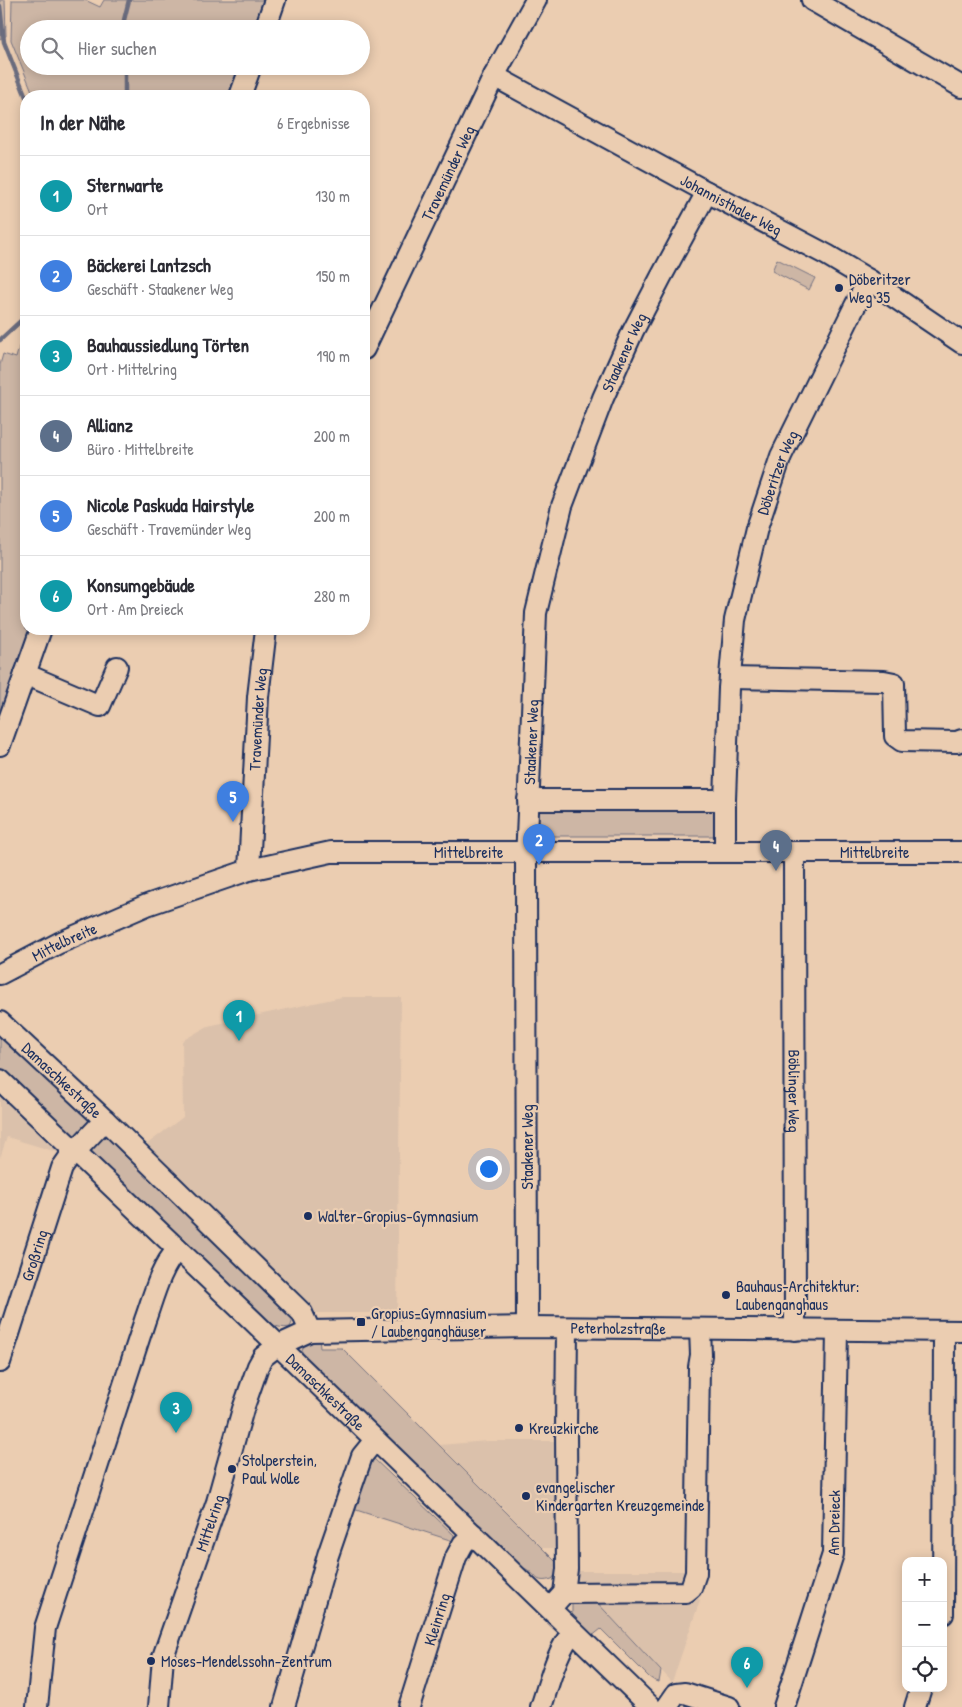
<!DOCTYPE html>
<html lang="de">
<meta charset="utf-8">
<style>
:root{--surface:#fff;--page:#f2f2f3;--text:#2b2b33;--muted:#7c7c81;--line:#e1e1e2;--accent:#1b2f5e}
body{margin:0;font-family:"Patrick Hand",sans-serif;background:var(--page);color:var(--text)}
.controls{position:absolute;right:15px;bottom:15px;display:grid;overflow:hidden;border-radius:10px;box-shadow:0 2px 12px #0003}
.controls button{width:45px;height:45px;display:grid;place-items:center;padding:0;border:0;border-bottom:1px solid var(--line);background:var(--surface);color:var(--text);font:25px sans-serif}
.you{position:absolute;left:488px;top:1168px;width:18px;height:18px;margin:-12px;border:4px solid #fff;border-radius:50%;background:#1a73e8;box-shadow:0 0 0 8px #1a73e833}
.badge{display:grid;place-items:center;width:32px;height:32px;border-radius:50%;background:var(--accent);color:#fff;font-size:16px;font-weight:700}
.pin{position:absolute;translate:-50% -41px;filter:drop-shadow(0 1px 2px #0008)}
.pin::after{content:'';position:absolute;top:26px;width:18px;height:15px;background:inherit;clip-path:polygon(0 0,100% 0,50% 100%)}
.list{margin:0;padding:0;list-style:none}
h2{display:flex;justify-content:space-between;align-items:center;height:65px;margin:0;padding:0 20px;font-size:21px}
h2 small{font-size:16px;font-weight:400;color:var(--muted)}
.list li{display:grid;grid-template-columns:32px 1fr auto;gap:15px;align-items:center;box-sizing:border-box;height:80px;padding:0 20px;border-top:1px solid var(--line)}
.list b{display:block;font-size:19px;white-space:nowrap}
.list p{margin:0;font-size:16px;white-space:nowrap;color:var(--muted)}
.list em{font-size:16px;font-style:normal;color:var(--muted)}
.icon{flex:none;width:28px;height:28px;fill:none;stroke:currentColor;stroke-width:2;stroke-linecap:round;stroke-linejoin:round}
.map{position:relative;flex:none;width:962px;height:1707px;overflow:hidden}
.search{position:absolute;background:var(--surface);box-shadow:0 2px 12px #0003;left:20px;top:20px;width:350px;height:55px;display:flex;align-items:center;gap:12px;box-sizing:border-box;padding:0 18px;border-radius:28px;color:var(--muted);font-size:19px}
.panel{position:absolute;background:var(--surface);box-shadow:0 2px 12px #0003;left:20px;top:90px;width:350px;height:545px;border-radius:20px}
.map>svg:first-child{display:block}
.built{fill:#dbc1ab}
.green{fill:#cdb6a5;stroke:#747282}
.lines{fill:none;stroke-linecap:round;stroke-linejoin:round}
.stream{stroke:#6b6c7e;stroke-width:4.5}
.minor-casing{stroke:#1b2f5e;stroke-width:24}
.minor{stroke:#ebcdb1;stroke-width:20}
.poi-dot{fill:#1b2f5e;stroke:#ebcdb1;stroke-width:2}
.labels{text-anchor:middle;stroke-width:4.5;stroke-linejoin:round;paint-order:stroke}
.street-label{font-size:16px;fill:#1b2f5e;stroke:#ebcdb1}
.poi-label{font-size:16px;fill:#1b2f5e;stroke:#ebcdb1;text-anchor:start}
</style>
<div class="map">
<svg width="962" height="1707" viewBox="0 0 962 1707">
<rect width="100%" height="100%" fill="#ebcdb1"/>
<filter id="ink" filterUnits="userSpaceOnUse"><feTurbulence type="fractalNoise" baseFrequency=".02" numOctaves="2"/><feDisplacementMap in="SourceGraphic" scale="10" xChannelSelector="R" yChannelSelector="G"/><feConvolveMatrix kernelMatrix="1 2 1 2 8 2 1 2 1" color-interpolation-filters="sRGB"/></filter>
<g filter="url(#ink)">
<g class="built">
<polygon points="342,997 401,997 397,1313 316,1313 146,1145 183,1117 182,1041 208,1026"/>
<polygon points="0,1096 60,1153 7,1137 0,1158"/>
<polygon points="487,1441 561,1441 561,1548 543,1548 440,1445"/>
<polygon points="572,1571 692,1571 692,1594 700,1600 672,1682 593,1598"/>
</g>
<g class="green">
<polygon points="0,0 5,0 6,36 0,39"/>
<polygon points="12,0 85,0 100,7 104,0 265,0 255,29 29,29 29,66 242,66 232,96 34,96 11,40"/>
<polygon points="777,259 815,278 809,290 772,271"/>
<polygon points="21,340 26,342 26,629 36,629 0,725 0,365 3,354 16,358"/>
<polygon points="534,804 716,805 715,836 533,836"/>
<polygon points="0,1031 96,1123 83,1135 75,1135 65,1131 0,1068"/>
<path d="M108 1133 117 1139 113 1144 268 1294 271 1293C282 1303 299 1311 290 1327 273 1330 267 1320 255 1308L251 1311 92 1158 91 1146 98 1136Z"/>
<path d="M319 1337 320 1348H342L558 1564 556 1574 552 1579C534 1584 538 1575 526 1569 524 1568 520 1568 518 1567L303 1357 302 1351 304 1344Z"/>
<polygon points="372,1457 454,1535 453,1541 350,1508"/>
<polygon points="593,1598 661,1671 659,1682 655,1681 649,1677 601,1629 591,1637 572,1618 572,1601"/>
</g>
<g class="lines">
<g class="stream">
<polyline points="0,6 4,42 26,97"/>
<polyline points="125,29 124,20 129,0"/>
<polyline points="125,66 125,96"/>
<polyline points="0,340 26,316"/>
</g>
<g class="minor-casing">
<g id="minor">
<polyline points="812,0 962,87"/>
<polyline points="265,29 275,0"/>
<path id="s1" d="M494 76 707 192 827 255 869 280 962 343"/>
<polyline points="240,96 251,66"/>
<path id="s2" d="M364 349 494 76 536 0"/>
<polyline points="25,674 100,706 117,667"/>
<polyline points="730,678 884,681 894,683 895,736 902,741 957,742 962,740"/>
<polyline points="0,745 41,629"/>
<polyline points="528,800 725,800"/>
<path id="s3" d="M725 852V800L729 688 735 620 757 528 781 456 855 306 869 280"/>
<path id="s4" d="M794 852 795 1330"/>
<path id="s5" d="M249 870 258 697 266 629"/>
<path id="s6" d="M0 974 59 943 147 905 249 870 331 852H962"/>
<path id="s7" d="M0 1022 105 1120 302 1313 310 1331"/>
<path id="s8" d="M0 1080 252 1320 651 1707"/>
<path id="s9" d="M527 1327 526 862 536 613 562 506 603 398 633 331 661 277 707 192"/>
<path id="s10" d="M0 1362 62 1168 69 1158 105 1120"/>
<polyline points="564,1593 686,1592 691,1588 696,1573 699,1367 701,1355 700,1329"/>
<polyline points="556,1602 564,1593 567,1569 566,1431 567,1328"/>
<polyline points="943,1614 944,1331"/>
<path d="M37 1707 45 1628 145 1320C153 1298 160 1268 177 1250"/>
<path id="s11" d="M159 1707 163 1657 217 1502 243 1409 258 1366 263 1357 277 1346 310 1331 361 1330 527 1327 962 1331"/>
<polyline points="284,1707 328,1555 362,1456 375,1440"/>
<path id="s12" d="M409 1707 456 1557 463 1544 473 1534"/>
<path d="M541 1707C549 1684 557 1649 573 1632"/>
<polyline points="667,1707 676,1694 685,1693 729,1707"/>
<path id="s13" d="M784 1707 833 1554 837 1331"/>
<polyline points="915,1707 921,1688"/>
</g>
</g>
<use href="#minor" class="minor"/>
</g>
</g>
<g class="poi-dot">
<circle cx="839" cy="288" r="5"/>
<circle cx="308" cy="1216" r="5"/>
<circle cx="726" cy="1295" r="5"/>
<rect x="356" y="1317" width="10" height="10" rx="2.5"/>
<circle cx="519" cy="1428" r="5"/>
<circle cx="232" cy="1469" r="5"/>
<circle cx="526" cy="1496" r="5"/>
<circle cx="151" cy="1661" r="5"/>
</g>
<g class="labels">
<g class="street-label">
<text dy="6" stroke="none"><textPath href="#s2" startOffset="195">Travemünder Weg</textPath></text>
<text dy="6" stroke="none"><textPath href="#s1" startOffset="270">Johannisthaler Weg</textPath></text>
<text dy="6" stroke="none"><textPath href="#s9" startOffset="990">Staakener Weg</textPath></text>
<text dy="6" stroke="none"><textPath href="#s3" startOffset="386">Döberitzer Weg</textPath></text>
<text dy="6" stroke="none"><textPath href="#s5" startOffset="151">Travemünder Weg</textPath></text>
<text dy="6" stroke="none"><textPath href="#s9" startOffset="585">Staakener Weg</textPath></text>
<text dy="6" stroke="none"><textPath href="#s6" startOffset="492">Mittelbreite</textPath></text>
<text dy="6" stroke="none"><textPath href="#s6" startOffset="898">Mittelbreite</textPath></text>
<text dy="6" stroke="none"><textPath href="#s6" startOffset="72">Mittelbreite</textPath></text>
<text dy="6" stroke="none"><textPath href="#s7" startOffset="85">Damaschkestraße</textPath></text>
<text dy="6" stroke="none"><textPath href="#s4" startOffset="239">Böblinger Weg</textPath></text>
<text transform="translate(527 1147) rotate(-90)" y="6">Staakener Weg</text>
<text dy="6" stroke="none"><textPath href="#s10" startOffset="112">Großring</textPath></text>
<text dy="6" stroke="none"><textPath href="#s11" startOffset="729">Peterholzstraße</textPath></text>
<text dy="6" stroke="none"><textPath href="#s8" startOffset="451">Damaschkestraße</textPath></text>
<text dy="6" stroke="none"><textPath href="#s11" startOffset="192">Mittelring</textPath></text>
<text dy="6" stroke="none"><textPath href="#s13" startOffset="192">Am Dreieck</textPath></text>
<text dy="6" stroke="none"><textPath href="#s12" startOffset="92">Kleinring</textPath></text>
</g>
<g class="poi-label">
<text x="849" y="285">Döberitzer<tspan x="849" dy="18">Weg 35</tspan></text>
<text x="318" y="1222">Walter-Gropius-Gymnasium</text>
<text x="736" y="1292">Bauhaus-Architektur:<tspan x="736" dy="18">Laubenganghaus</tspan></text>
<text x="371" y="1319">Gropius-Gymnasium<tspan x="371" dy="18">/ Laubenganghäuser</tspan></text>
<text x="529" y="1434">Kreuzkirche</text>
<text x="242" y="1466">Stolperstein,<tspan x="242" dy="18">Paul Wolle</tspan></text>
<text x="536" y="1493">evangelischer<tspan x="536" dy="18">Kindergarten Kreuzgemeinde</tspan></text>
<text x="161" y="1667">Moses-Mendelssohn-Zentrum</text>
</g>
</g>
</svg>
<div class="controls">
<button>+</button>
<button>−</button>
<button><svg class="icon" aria-label="locate" viewBox="0 0 24 24"><circle cx="12" cy="12" r="6"/><path d="M12 2v4M12 18v4M2 12h4M18 12h4"/></svg></button>
</div>
<div class="you"></div>
<div class="pin badge" style="left:239px;top:1041px;background:#0f9aa8">1</div>
<div class="pin badge" style="left:539px;top:865px;background:#3f7fe0">2</div>
<div class="pin badge" style="left:176px;top:1433px;background:#0f9aa8">3</div>
<div class="pin badge" style="left:776px;top:871px;background:#5c6f8a">4</div>
<div class="pin badge" style="left:233px;top:822px;background:#3f7fe0">5</div>
<div class="pin badge" style="left:747px;top:1688px;background:#0f9aa8">6</div>
<div class="search"><svg class="icon" aria-label="search" viewBox="0 0 24 24"><circle cx="10" cy="10" r="6"/><path d="M15 15l6 6"/></svg>Hier suchen</div>
<section class="panel">
<h2>In der Nähe<small>6 Ergebnisse</small></h2>
<ul class="list">
<li><span class="badge" style="background:#0f9aa8">1</span><div><b>Sternwarte</b><p>Ort</p></div><em>130 m</em></li>
<li><span class="badge" style="background:#3f7fe0">2</span><div><b>Bäckerei Lantzsch</b><p>Geschäft · Staakener Weg</p></div><em>150 m</em></li>
<li><span class="badge" style="background:#0f9aa8">3</span><div><b>Bauhaussiedlung Törten</b><p>Ort · Mittelring</p></div><em>190 m</em></li>
<li><span class="badge" style="background:#5c6f8a">4</span><div><b>Allianz</b><p>Büro · Mittelbreite</p></div><em>200 m</em></li>
<li><span class="badge" style="background:#3f7fe0">5</span><div><b>Nicole Paskuda Hairstyle</b><p>Geschäft · Travemünder Weg</p></div><em>200 m</em></li>
<li><span class="badge" style="background:#0f9aa8">6</span><div><b>Konsumgebäude</b><p>Ort · Am Dreieck</p></div><em>280 m</em></li>
</ul>
</section>
</div>
